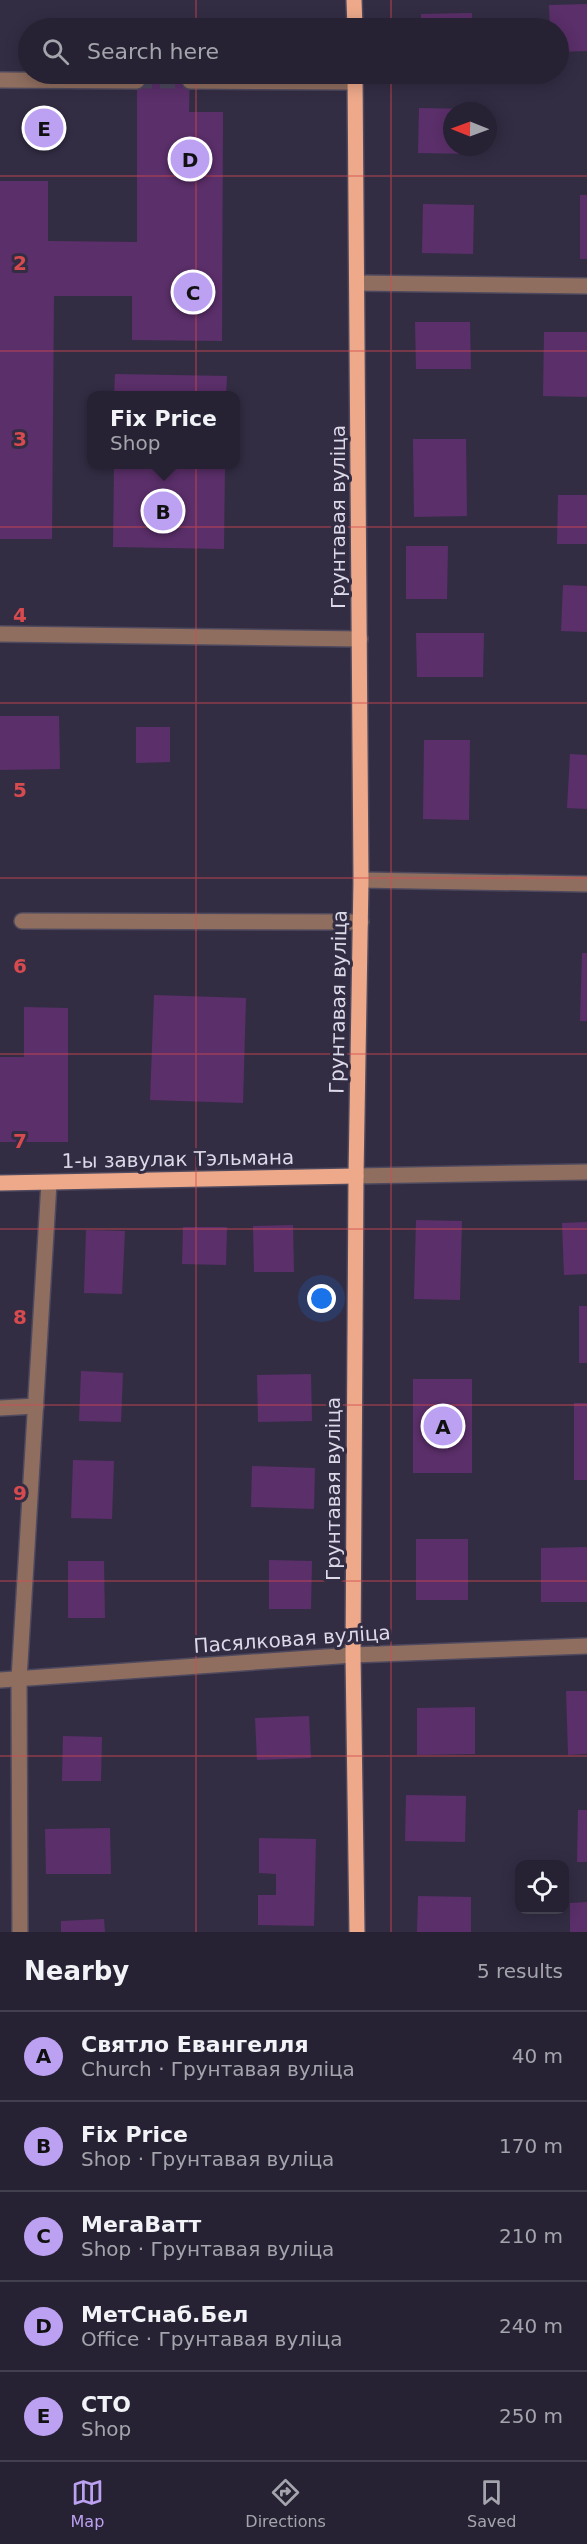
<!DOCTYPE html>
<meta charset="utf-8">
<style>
:root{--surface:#262233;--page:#2e2a3b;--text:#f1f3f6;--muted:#a4a4ac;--line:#423f4e;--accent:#bca0f2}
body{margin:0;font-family:"DejaVu Sans",sans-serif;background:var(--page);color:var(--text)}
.controls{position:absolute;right:18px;bottom:18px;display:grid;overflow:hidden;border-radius:12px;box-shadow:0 3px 15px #0003}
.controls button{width:54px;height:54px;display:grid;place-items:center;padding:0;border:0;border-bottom:2px solid var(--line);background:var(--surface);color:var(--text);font:30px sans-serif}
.compass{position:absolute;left:443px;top:102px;width:54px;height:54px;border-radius:50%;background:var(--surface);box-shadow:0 3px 15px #0003;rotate:271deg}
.you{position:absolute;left:322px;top:1299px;width:21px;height:21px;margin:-15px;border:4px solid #fff;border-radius:50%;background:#1a73e8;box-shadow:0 0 0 9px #1a73e833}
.badge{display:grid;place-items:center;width:39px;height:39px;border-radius:50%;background:var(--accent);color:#111;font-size:20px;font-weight:700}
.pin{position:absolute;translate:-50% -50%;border:3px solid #fff;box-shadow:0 2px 6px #0006}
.popup{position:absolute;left:87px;top:391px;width:153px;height:78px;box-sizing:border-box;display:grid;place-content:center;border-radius:12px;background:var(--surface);filter:drop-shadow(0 2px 4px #0005);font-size:20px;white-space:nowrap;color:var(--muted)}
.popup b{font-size:22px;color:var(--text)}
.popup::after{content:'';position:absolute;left:50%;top:100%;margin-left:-12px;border:12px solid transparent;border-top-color:var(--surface)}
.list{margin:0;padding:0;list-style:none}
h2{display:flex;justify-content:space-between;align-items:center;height:78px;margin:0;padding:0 24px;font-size:26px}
h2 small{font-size:20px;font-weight:400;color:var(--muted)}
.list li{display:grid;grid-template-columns:39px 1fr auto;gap:18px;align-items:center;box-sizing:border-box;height:90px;padding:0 24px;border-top:2px solid var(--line)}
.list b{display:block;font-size:22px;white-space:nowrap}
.list p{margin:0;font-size:20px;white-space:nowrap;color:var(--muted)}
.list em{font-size:20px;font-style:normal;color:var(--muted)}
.icon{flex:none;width:33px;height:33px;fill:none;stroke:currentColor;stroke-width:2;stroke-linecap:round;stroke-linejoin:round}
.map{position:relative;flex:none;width:587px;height:1932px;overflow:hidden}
.search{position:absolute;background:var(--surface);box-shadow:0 3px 15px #0003;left:18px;right:18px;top:18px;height:66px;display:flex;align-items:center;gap:15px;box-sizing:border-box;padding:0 21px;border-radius:33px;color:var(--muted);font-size:22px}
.sheet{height:528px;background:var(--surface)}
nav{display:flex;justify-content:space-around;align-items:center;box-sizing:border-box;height:84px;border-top:2px solid var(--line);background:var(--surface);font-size:16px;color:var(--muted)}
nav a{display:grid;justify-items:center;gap:3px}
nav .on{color:var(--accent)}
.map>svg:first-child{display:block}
.building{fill:#5b2f6a}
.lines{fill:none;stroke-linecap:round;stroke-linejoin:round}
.minor-tunnel{stroke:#4c475d;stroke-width:15;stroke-dasharray:15 8;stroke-linecap:butt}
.minor-casing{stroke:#4e495e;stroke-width:18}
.major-casing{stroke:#4e495e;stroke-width:18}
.minor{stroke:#8f6e5f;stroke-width:15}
.major{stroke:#eda98a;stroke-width:15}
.grid{fill:none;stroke:#d74b4e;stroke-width:1.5;stroke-opacity:0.55}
.labels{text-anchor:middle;stroke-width:6;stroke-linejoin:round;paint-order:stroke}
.street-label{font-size:20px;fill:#dcd9e8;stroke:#332d44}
.grid-label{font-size:20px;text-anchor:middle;font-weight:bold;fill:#d74b4e;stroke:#332d44;stroke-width:6;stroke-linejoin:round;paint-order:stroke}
</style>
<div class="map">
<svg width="587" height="1932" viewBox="0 0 587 1932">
<rect width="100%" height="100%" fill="#332d44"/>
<g class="building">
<polygon points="587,4 587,51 558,52 558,28 550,28 549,5"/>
<polygon points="472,13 472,28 421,28 421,14"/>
<polygon points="137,74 190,74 189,112 223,112 222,341 132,340 132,296 54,296 52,539 0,539 0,181 48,181 48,241 137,242"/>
<polygon points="419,108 477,109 477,111 452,111 452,147 476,147 476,154 418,153"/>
<rect x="580" y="195" width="7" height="64"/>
<polygon points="423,204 474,205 473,254 422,253"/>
<polygon points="415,322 470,322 471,369 416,369"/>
<polygon points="544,332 587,332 587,397 543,396"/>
<polygon points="115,374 227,376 226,396 114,396"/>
<polygon points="413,439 466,439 467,516 414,517"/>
<polygon points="114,464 225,464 224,549 113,547"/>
<polygon points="558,495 587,495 587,544 557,544"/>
<polygon points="406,546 448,546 447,599 406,599"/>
<polygon points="563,585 587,586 587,632 561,631"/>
<polygon points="416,633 484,633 483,677 417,677"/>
<polygon points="0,716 59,716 60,769 0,770"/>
<polygon points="136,727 170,727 170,762 136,763"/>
<polygon points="424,740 470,740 469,820 423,819"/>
<polygon points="570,754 587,755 587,809 567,808"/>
<polygon points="582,953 587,953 587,1021 580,1021"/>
<polygon points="154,995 246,998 243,1103 150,1100"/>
<polygon points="24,1007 68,1008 68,1142 0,1142 0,1057 24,1057"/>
<polygon points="416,1220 462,1221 460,1300 414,1299"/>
<polygon points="587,1222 587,1274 564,1275 562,1223"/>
<polygon points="293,1225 294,1272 254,1272 253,1226"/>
<polygon points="183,1227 227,1227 226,1265 182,1264"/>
<polygon points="86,1230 125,1231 122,1294 84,1293"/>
<rect x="579" y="1306" width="8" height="57"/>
<polygon points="81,1371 123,1373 121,1422 79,1421"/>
<polygon points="311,1374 312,1421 258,1422 257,1375"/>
<rect x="413" y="1379" width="59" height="94"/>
<rect x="574" y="1403" width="13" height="77"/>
<polygon points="73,1460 114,1461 112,1519 71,1518"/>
<polygon points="252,1466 315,1468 314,1509 251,1507"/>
<rect x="416" y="1539" width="52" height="61"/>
<polygon points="587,1547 587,1602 541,1602 541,1548"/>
<polygon points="269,1560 312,1561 311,1609 269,1609"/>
<polygon points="68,1561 104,1561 105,1618 68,1618"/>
<polygon points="566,1691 587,1691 587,1754 568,1755"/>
<polygon points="475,1707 475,1754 417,1755 417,1708"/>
<polygon points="309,1716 311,1758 257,1760 255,1718"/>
<polygon points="63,1736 102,1737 101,1781 62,1781"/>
<polygon points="406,1795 466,1796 465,1842 405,1841"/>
<polygon points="578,1810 587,1810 587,1862 577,1862"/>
<polygon points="110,1828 111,1874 46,1874 45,1829"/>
<polygon points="259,1838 316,1839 314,1926 258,1925 258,1895 276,1895 276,1874 259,1873"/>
<polygon points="418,1896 471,1897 471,1932 417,1932"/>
<polygon points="587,1902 587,1932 570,1932 570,1903"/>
<polygon points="104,1919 105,1932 61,1932 61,1921"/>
</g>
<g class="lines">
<polyline class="minor-tunnel" points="137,81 190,81"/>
<g class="minor-casing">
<g id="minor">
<polyline points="0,80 137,81"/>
<polyline points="190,81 355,82"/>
<polyline points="357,283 587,286"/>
<polyline points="0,634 360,639"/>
<polyline points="361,880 587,884"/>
<polyline points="22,921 361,922"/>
<polyline points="356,1176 587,1172"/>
<polyline points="0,1408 36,1406"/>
<polyline points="0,1680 353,1655 587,1646"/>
<polyline points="20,1932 19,1679 49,1183"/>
</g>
</g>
<g class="major-casing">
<g id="major">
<polyline points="354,0 355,28"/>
<polyline points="355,74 361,880 356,1176 353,1655 357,1932"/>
<polyline points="0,1183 356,1176"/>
</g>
</g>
<use href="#minor" class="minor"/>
<use href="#major" class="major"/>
</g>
<path class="grid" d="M196 0V28M391 0V28M196 74V1932M391 74V1932M0 176H587M0 351H587M0 527H587M0 703H587M0 878H587M0 1054H587M0 1229H587M0 1405H587M0 1581H587M0 1756H587"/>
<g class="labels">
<g class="street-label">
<text transform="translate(338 517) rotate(-90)" y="7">Грунтавая вуліца</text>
<text transform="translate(338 1002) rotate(-89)" y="7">Грунтавая вуліца</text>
<text transform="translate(178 1159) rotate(-1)" y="7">1-ы завулак Тэльмана</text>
<text transform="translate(333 1489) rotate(-90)" y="7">Грунтавая вуліца</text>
<text transform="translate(292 1639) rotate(-4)" y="7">Пасялковая вуліца</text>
</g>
</g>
<g class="grid-label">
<text x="20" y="270">2</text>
<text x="20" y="446">3</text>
<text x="20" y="622">4</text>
<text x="20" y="797">5</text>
<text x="20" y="973">6</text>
<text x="20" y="1148">7</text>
<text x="20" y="1324">8</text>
<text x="20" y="1500">9</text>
</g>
</svg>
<div class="controls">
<button><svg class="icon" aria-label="locate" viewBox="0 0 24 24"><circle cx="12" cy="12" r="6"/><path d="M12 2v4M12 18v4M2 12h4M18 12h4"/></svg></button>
</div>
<svg class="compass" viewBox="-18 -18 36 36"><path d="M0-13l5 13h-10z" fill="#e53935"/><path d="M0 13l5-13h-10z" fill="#a4a4ac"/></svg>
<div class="you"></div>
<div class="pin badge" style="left:443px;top:1426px">A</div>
<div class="pin badge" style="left:163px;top:511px">B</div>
<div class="popup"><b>Fix Price</b>Shop</div>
<div class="pin badge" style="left:193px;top:292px">C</div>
<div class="pin badge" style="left:190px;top:159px">D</div>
<div class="pin badge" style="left:44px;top:128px">E</div>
<div class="search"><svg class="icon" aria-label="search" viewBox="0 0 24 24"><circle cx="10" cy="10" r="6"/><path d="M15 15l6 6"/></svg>Search here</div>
</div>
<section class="sheet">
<h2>Nearby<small>5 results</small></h2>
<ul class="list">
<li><span class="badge">A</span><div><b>Святло Евангелля</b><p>Church · Грунтавая вуліца</p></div><em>40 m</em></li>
<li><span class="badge">B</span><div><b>Fix Price</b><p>Shop · Грунтавая вуліца</p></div><em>170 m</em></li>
<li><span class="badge">C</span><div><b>МегаВатт</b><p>Shop · Грунтавая вуліца</p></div><em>210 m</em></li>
<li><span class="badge">D</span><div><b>МетСнаб.Бел</b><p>Office · Грунтавая вуліца</p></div><em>240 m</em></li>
<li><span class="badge">E</span><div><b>СТО</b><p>Shop</p></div><em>250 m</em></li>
</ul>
</section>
<nav>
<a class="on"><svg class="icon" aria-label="map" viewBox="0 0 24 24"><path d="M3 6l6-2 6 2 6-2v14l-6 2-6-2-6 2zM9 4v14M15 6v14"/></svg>Map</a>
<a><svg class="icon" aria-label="directions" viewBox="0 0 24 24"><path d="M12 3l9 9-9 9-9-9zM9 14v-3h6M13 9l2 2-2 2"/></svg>Directions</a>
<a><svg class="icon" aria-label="saved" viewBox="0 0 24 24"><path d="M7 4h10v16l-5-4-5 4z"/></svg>Saved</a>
</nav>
